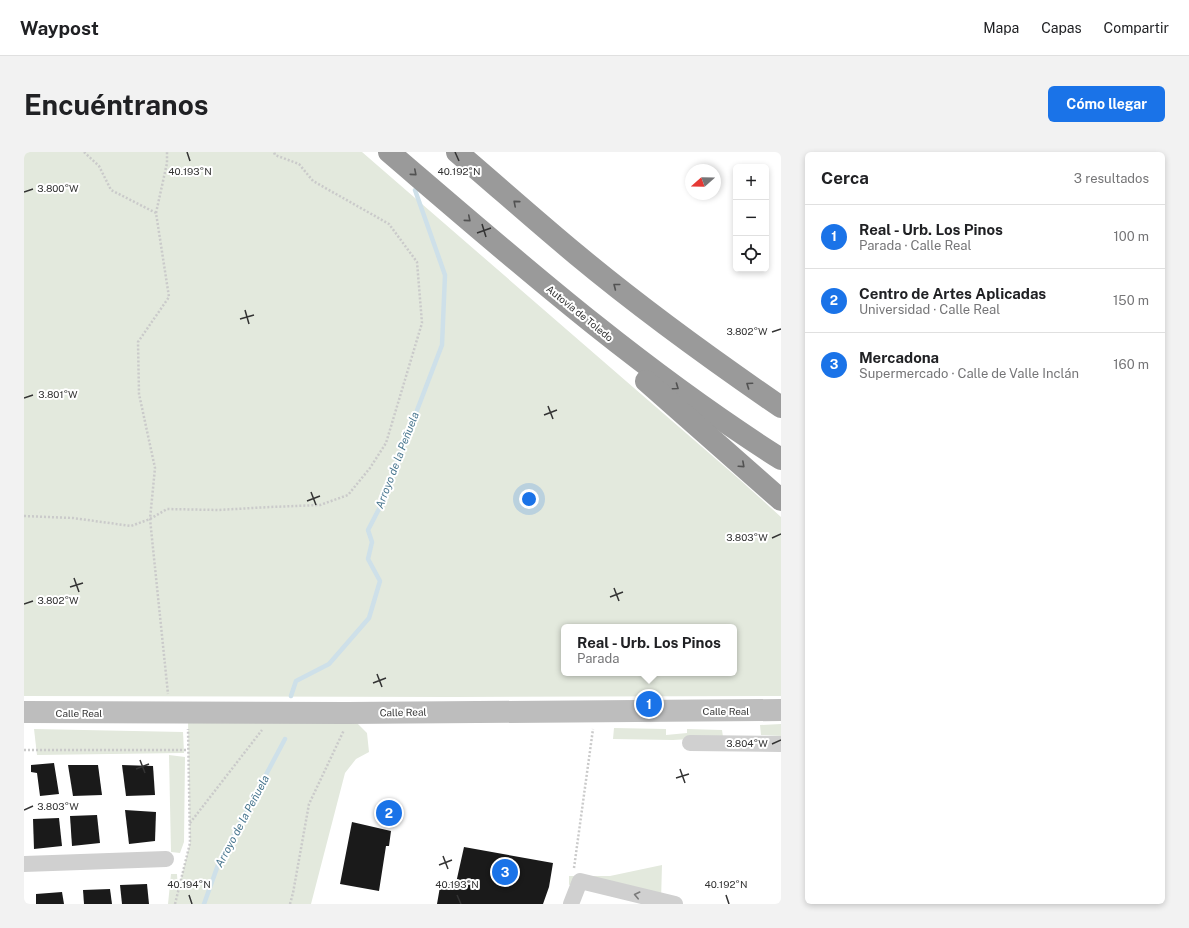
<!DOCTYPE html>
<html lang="es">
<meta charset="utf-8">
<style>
:root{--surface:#fff;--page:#f2f2f2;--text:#202124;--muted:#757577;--line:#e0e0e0;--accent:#1a73e8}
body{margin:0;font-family:"Public Sans",sans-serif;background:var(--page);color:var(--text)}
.controls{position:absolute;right:12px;top:12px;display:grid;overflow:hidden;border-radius:6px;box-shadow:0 2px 6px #0003}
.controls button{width:36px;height:36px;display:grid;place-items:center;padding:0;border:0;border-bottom:1px solid var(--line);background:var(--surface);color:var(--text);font:20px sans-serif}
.compass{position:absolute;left:661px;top:12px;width:36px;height:36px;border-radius:50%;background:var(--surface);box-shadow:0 2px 6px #0003;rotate:250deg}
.you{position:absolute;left:505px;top:347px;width:14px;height:14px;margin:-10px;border:3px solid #fff;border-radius:50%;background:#1a73e8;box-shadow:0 0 0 6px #1a73e833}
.badge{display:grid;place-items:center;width:26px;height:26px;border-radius:50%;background:var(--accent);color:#fff;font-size:13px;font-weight:700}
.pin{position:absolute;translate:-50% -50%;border:2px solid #fff;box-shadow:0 1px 4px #0006}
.popup{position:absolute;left:537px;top:472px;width:176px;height:52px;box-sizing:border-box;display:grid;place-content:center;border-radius:6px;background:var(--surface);filter:drop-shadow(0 1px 3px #0005);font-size:13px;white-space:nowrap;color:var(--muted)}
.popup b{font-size:15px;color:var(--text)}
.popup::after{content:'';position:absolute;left:50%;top:100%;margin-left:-8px;border:8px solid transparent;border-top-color:var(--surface)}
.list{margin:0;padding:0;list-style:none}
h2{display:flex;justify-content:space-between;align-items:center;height:52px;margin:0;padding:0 16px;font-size:17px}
h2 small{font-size:13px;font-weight:400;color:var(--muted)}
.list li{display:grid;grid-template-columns:26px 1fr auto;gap:12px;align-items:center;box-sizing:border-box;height:64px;padding:0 16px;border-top:1px solid var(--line)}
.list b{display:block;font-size:15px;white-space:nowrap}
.list p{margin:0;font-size:13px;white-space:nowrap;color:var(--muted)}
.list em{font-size:13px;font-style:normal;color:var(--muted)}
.icon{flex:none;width:22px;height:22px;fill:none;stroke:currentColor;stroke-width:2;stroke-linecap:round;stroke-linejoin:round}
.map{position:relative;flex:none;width:757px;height:752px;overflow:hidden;border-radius:6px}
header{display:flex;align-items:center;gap:24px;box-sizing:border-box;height:56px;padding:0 20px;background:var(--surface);border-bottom:1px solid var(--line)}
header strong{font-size:19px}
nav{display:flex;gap:22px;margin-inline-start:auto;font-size:14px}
.intro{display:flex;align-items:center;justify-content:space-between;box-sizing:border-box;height:96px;padding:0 24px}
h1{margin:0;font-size:28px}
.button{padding:10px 18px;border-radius:6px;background:var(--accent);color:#fff;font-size:14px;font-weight:700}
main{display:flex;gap:24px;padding:0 24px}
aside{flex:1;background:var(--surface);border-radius:6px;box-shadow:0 2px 6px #0003}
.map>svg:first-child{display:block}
.green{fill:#e3e9dd;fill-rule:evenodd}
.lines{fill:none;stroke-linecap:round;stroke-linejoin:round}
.stream{stroke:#cee0e9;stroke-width:4.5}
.building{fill:#1a1a1a}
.path{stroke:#cacaca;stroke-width:2.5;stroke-dasharray:2 2;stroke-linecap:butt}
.street{stroke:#d0d0d0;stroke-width:16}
.secondary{stroke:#bdbdbd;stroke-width:22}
.highway{stroke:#9a9a9a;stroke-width:22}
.oneway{stroke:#525252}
.oneway2{stroke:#7a7a7a}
.ticks{fill:none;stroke:#333;stroke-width:1.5}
.labels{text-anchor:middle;stroke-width:4;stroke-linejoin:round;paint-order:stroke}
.street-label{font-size:10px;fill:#333;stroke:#fff}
.water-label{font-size:11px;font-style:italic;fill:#47758e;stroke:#fff}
.ticks-label{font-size:10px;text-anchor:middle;fill:#333;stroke:#fff;stroke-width:4;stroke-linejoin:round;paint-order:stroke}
</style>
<header>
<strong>Waypost</strong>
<nav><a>Mapa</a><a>Capas</a><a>Compartir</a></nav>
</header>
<div class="intro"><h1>Encuéntranos</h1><a class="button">Cómo llegar</a></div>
<main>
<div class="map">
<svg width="757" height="752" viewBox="0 0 757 752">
<rect width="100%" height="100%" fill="#fff"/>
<g class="green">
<path d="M0 0H338L715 327 757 365V544L428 545 0 544ZM540 475H710V521H540Z"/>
<polygon points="164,567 332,570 343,581 345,600 332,607 321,621 287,752 144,752 147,722 153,722 154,739 166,691"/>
<polygon points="757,572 757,584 737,583 736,573"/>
<polygon points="590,576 642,577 642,583 663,581 663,577 698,578 699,585 649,588 589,587"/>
<polygon points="10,577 159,580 160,601 13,603"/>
<polygon points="145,603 161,605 160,690 156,701 147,700"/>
<polygon points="638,713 637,749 556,729 545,733 545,724 586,724"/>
</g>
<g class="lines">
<g class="stream">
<polyline points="267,544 272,529 305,512 345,466 356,429 344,407 348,390 344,378 356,355 418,193 421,123 391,38"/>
<polyline points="180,752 194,713 261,587"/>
</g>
</g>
<g class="building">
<polygon points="30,611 35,642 16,644 13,621 7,620 7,613"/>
<polygon points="44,613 74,613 78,643 49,644"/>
<polygon points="98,613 129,614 131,643 102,644"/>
<polygon points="101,658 132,660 131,689 105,692"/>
<polygon points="73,663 76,691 48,694 46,664"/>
<polygon points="35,666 38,694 10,697 9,667"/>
<polygon points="328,670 367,679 365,694 362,694 355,739 316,732"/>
<polygon points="440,695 529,711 525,735 519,752 413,752 417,729 432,731"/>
<polygon points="123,732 125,752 98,752 96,733"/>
<polygon points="86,737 88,752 60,752 59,738"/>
<polygon points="38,740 40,752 12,752 12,742"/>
</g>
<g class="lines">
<g class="path">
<polyline points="60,0 75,14 87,38 132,61 145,145 114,190 115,242 131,316 126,367 144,542"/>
<polyline points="132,61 143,11 143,0"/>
<polyline points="0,364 49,366 107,374 126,367 143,357 194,358 246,355 296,353 324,343 346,316 362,291 398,171 393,110 365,72 289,29 275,12 251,3 250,0"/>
<polyline points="0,598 164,598"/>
<polyline points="166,671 238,578"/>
<polyline points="550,716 569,577"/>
<polyline points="151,752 166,691 164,577"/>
<polyline points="266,752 269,741 285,652 320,578"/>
</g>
<g class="street">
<polyline points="666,591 757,592"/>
<polyline points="0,712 142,707"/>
<polyline points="547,752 556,729 651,752"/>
</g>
<polyline class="secondary" points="0,560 323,561 757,558"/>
<g class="highway">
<path d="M365 0C491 108 616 218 757 307"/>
<path d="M433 0C473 34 512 69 553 103 618 157 687 207 757 255"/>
<polyline points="622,229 757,348"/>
</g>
</g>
<defs><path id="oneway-chevron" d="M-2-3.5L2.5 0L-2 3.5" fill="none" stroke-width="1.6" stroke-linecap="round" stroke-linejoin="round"/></defs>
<g class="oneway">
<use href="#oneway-chevron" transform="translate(390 21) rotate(41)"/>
<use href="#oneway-chevron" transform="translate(492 51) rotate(-139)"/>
<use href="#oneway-chevron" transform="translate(444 67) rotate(40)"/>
<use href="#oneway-chevron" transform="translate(592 134) rotate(-142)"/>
<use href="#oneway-chevron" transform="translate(725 233) rotate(-145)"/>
<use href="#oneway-chevron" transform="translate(652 235) rotate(35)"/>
<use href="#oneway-chevron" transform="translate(718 313) rotate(42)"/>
</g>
<use class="oneway2" href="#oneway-chevron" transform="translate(613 743) rotate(-167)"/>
<path class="ticks" d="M163 0 166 9M431 0 435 9M0 40 9 37M458 72 462 85M453 81 467 76M221 158 225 172M216 167 230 163M748 180 757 177M0 246 9 243M524 254 529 267M520 263 533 258M287 340 292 353M283 349 296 344M748 386 757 382M50 426 55 440M46 435 59 431M590 436 595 449M586 445 599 440M0 452 9 449M353 522 358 535M349 531 362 526M748 592 757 588M116 608 121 621M112 617 125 612M656 617 661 631M652 626 665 622M0 658 9 654M419 704 424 717M415 713 428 708M165 743 168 752M433 743 437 752M702 743 705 752"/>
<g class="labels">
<g class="street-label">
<text transform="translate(556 161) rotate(39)" y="4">Autovía de Toledo</text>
<text x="702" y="563">Calle Real</text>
<text transform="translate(379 560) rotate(-1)" y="4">Calle Real</text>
<text x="55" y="565">Calle Real</text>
</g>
<g class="water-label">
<text transform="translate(373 308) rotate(-69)" y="4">Arroyo de la Peñuela</text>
<text transform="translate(218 669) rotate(-62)" y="4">Arroyo de la Peñuela</text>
</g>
</g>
<g class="ticks-label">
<text x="166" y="23">40.193°N</text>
<text x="435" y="23">40.192°N</text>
<text x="34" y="40">3.800°W</text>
<text x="723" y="183">3.802°W</text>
<text x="34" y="246">3.801°W</text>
<text x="723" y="389">3.803°W</text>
<text x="34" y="452">3.802°W</text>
<text x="723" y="595">3.804°W</text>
<text x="34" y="658">3.803°W</text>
<text x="165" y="736">40.194°N</text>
<text x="433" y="736">40.193°N</text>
<text x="702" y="736">40.192°N</text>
</g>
</svg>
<div class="controls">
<button>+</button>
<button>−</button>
<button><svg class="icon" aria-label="locate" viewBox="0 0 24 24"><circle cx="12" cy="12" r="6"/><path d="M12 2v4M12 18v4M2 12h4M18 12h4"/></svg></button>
</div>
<svg class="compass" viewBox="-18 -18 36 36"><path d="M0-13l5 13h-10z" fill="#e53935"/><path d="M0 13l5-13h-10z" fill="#757577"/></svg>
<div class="you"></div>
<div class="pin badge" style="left:625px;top:552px">1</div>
<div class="popup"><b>Real - Urb. Los Pinos</b>Parada</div>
<div class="pin badge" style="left:365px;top:661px">2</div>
<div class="pin badge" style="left:481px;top:720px">3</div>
</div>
<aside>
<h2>Cerca<small>3 resultados</small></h2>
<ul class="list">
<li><span class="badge">1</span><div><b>Real - Urb. Los Pinos</b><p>Parada · Calle Real</p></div><em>100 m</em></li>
<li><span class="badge">2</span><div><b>Centro de Artes Aplicadas</b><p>Universidad · Calle Real</p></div><em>150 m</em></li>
<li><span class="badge">3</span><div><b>Mercadona</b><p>Supermercado · Calle de Valle Inclán</p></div><em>160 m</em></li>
</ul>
</aside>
</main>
